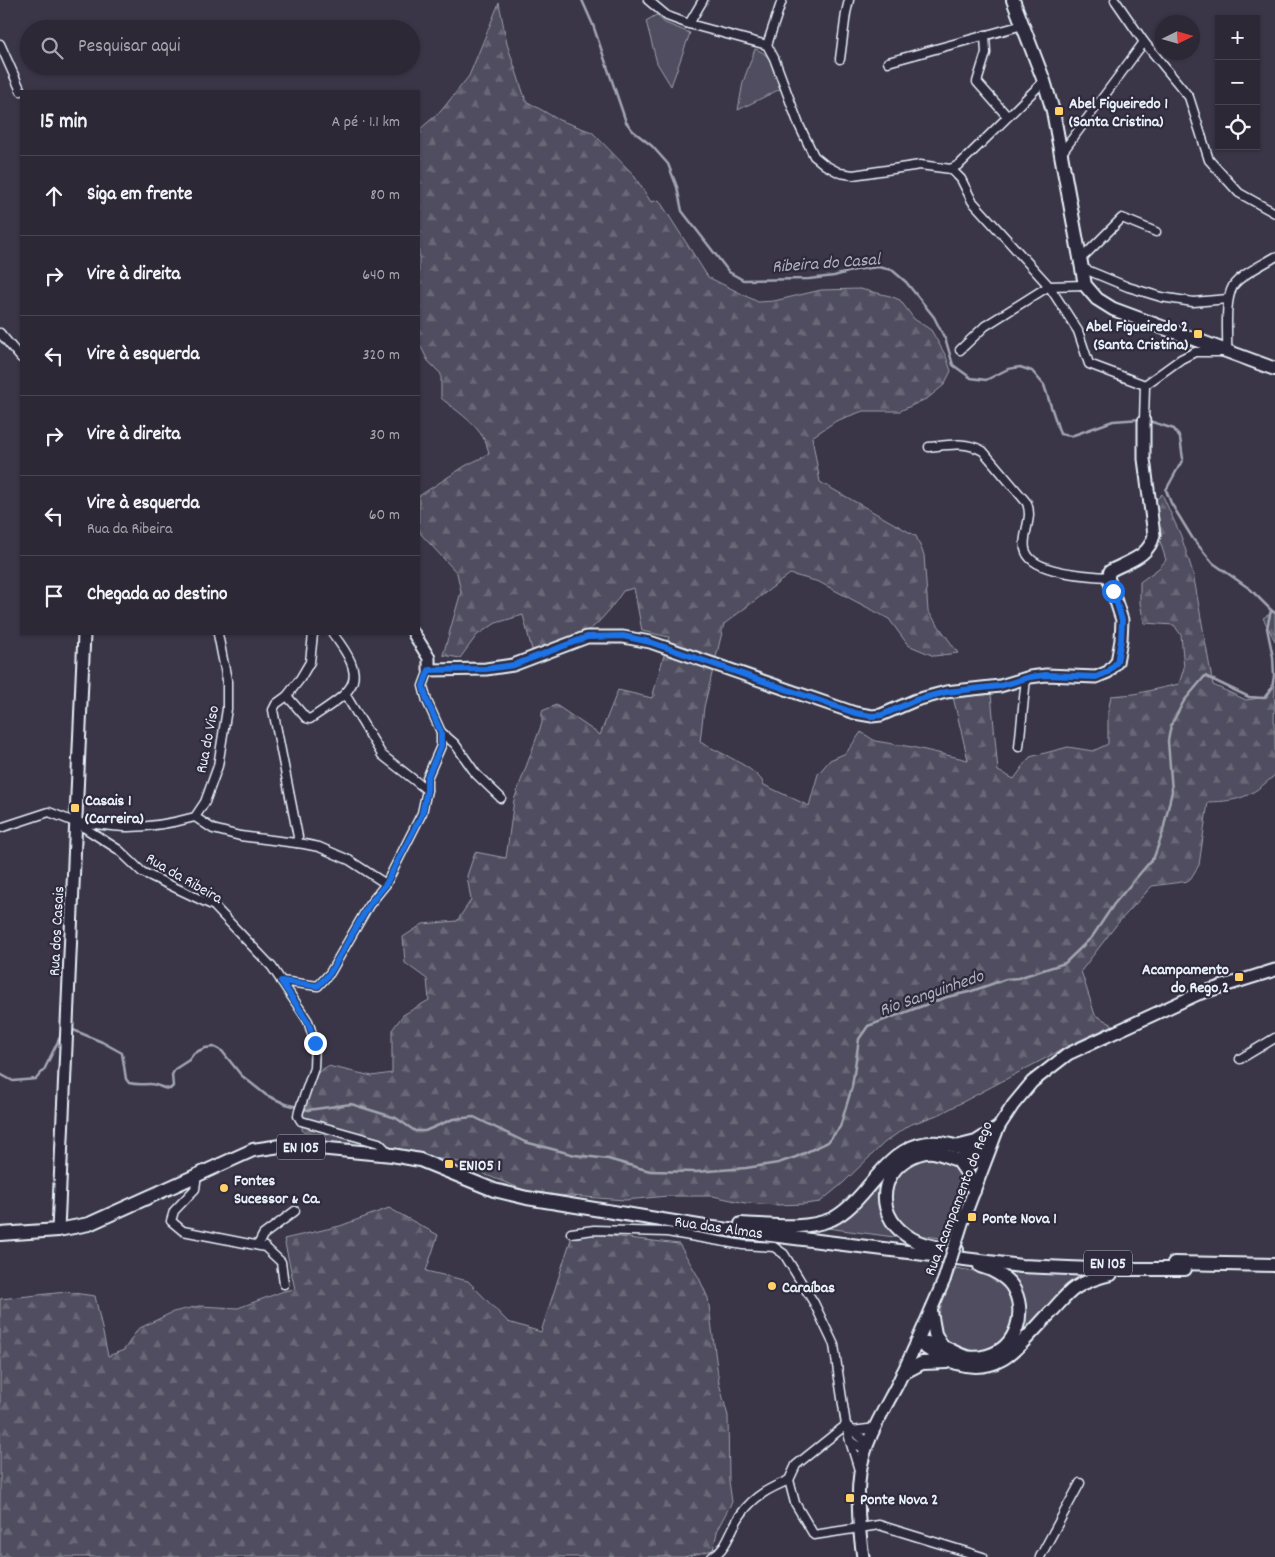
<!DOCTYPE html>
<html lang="pt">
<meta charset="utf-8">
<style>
:root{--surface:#2c2836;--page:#383442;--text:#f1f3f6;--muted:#a6a6ad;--line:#484451}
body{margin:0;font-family:Dekko,sans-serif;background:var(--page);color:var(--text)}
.controls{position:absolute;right:15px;top:15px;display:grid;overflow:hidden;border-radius:0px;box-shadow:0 1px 4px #0004}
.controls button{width:45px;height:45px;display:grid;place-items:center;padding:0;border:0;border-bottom:1px solid var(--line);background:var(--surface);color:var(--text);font:25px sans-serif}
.compass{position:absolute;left:1155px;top:15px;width:45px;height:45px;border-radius:50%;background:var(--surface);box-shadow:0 1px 4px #0004;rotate:85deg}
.stop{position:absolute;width:15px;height:15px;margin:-11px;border:4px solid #1a73e8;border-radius:50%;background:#fff}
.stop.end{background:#1a73e8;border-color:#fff;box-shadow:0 1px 5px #0008}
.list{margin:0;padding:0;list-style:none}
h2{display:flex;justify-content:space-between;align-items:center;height:65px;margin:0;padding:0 20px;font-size:21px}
h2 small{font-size:16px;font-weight:400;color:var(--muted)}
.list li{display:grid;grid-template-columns:32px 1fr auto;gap:15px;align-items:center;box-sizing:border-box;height:80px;padding:0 20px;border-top:1px solid var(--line)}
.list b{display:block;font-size:19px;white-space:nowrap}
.list p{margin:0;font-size:16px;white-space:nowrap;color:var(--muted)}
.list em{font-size:16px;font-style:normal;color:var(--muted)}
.icon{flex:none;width:28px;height:28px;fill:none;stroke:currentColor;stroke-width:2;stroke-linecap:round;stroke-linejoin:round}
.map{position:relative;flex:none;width:1275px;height:1557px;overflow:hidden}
.search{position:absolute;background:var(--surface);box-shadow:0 1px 4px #0004;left:20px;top:20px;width:400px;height:55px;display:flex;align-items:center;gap:12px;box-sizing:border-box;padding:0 18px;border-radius:28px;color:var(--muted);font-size:19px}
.panel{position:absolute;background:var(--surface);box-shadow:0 1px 4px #0004;left:20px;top:90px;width:400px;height:545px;border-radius:0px}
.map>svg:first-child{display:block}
.grass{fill:#504e5f;stroke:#9ca0ac}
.forest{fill:url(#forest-firs);stroke:#9ca0ac}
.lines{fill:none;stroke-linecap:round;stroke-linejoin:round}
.stream{stroke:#a2a6b1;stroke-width:2.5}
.street-casing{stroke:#e8f1f8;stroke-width:11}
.secondary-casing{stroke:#e8f1f8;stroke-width:15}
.primary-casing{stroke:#e8f1f8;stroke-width:16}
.street{stroke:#2f2a3d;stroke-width:8}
.secondary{stroke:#2f2a3d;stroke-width:11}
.primary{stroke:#2f2a3d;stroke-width:12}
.secondary-bridge-casing{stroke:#e8f1f8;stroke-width:15;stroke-linecap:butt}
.secondary-bridge{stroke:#2f2a3d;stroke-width:11}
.route{stroke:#1a73e8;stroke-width:6}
.poi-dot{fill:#ffd166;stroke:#2f2a3d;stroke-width:2}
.labels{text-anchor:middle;stroke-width:4.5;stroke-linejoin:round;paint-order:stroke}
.shield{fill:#2f2a3d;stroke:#b0b5c0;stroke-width:1}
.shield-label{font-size:15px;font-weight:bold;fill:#e8f1f8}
.poi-label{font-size:16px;font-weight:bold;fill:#e8f1f8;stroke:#2f2a3d;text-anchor:start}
.street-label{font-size:16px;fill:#e8f1f8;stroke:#2f2a3d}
.water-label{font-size:18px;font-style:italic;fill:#aeb2bd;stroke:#2f2a3d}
</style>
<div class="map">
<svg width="1275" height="1557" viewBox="0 0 1275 1557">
<defs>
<pattern id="forest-firs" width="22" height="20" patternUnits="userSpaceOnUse" patternTransform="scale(1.25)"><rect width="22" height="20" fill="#504e5f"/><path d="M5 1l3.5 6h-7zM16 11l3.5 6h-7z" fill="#696877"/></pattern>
</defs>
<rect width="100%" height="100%" fill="#3a3648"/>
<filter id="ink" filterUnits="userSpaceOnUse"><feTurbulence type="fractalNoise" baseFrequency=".02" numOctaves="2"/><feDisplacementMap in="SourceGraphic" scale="10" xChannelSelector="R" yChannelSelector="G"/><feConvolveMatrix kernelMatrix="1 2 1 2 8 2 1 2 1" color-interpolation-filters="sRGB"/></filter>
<g filter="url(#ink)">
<g class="grass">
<polygon points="656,15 665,23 690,33 671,86 657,63 646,21"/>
<path d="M755 49C774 55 774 72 780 89L738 110 743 82Z"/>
<path d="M931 1155C939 1158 951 1160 957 1166 976 1182 955 1221 948 1239 936 1237 922 1237 911 1231 888 1218 884 1180 906 1164 912 1159 924 1157 931 1155Z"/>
<polygon points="883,1174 901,1238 820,1227"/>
<path d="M956 1268C969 1271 985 1271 996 1278 1036 1307 1000 1374 952 1345 943 1339 937 1325 939 1315 941 1301 951 1282 956 1268Z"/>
<polygon points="1004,1270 1086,1276 1015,1341 1023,1321"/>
</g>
<g class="forest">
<path d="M499 3 507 44 526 101 559 120 592 132 633 174 651 202 659 200 708 277 758 302 774 301 821 290 860 289 890 296 900 300 914 319 931 330 946 356 951 371 944 385 928 398 900 411H863L836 421 812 437 820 482 916 536 924 555 928 611 958 653 934 656 908 645 889 619 819 582 790 574 724 624 704 707 700 742C714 750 760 769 764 785L809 806 818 774 830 760 846 753 861 732 875 741 912 747 968 760 953 697 991 694 998 771 1014 779 1030 757 1068 747 1093 751 1108 744V711L1111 696 1134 694 1179 684 1184 668 1181 635 1174 625 1144 623 1140 603V582L1159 568 1166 560 1157 532 1155 501 1162 494 1181 536 1193 573 1213 685 1246 700 1267 697 1275 685C1275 693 1273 730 1275 734V775C1250 797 1241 801 1208 802L1199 865 1189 881 1152 886 1117 924 1081 971 1095 1015 1113 1025 1078 1041 940 1114 909 1125 884 1143 843 1183 820 1202 805 1204 776 1205 745 1203 713 1196H668L625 1200 557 1195 527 1191 486 1175 477 1168 459 1162 428 1157 336 1146 315 1140 302 1130C302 1116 308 1084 318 1073 320 1070 325 1068 328 1066L372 1076 392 1073V1030L403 1015 429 1000 427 979 405 963 403 937 423 924 457 921 471 900 467 876 475 852 506 858 514 800 542 723V711L556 705 600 735 618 690 652 698 669 637 642 631 634 588 623 591C615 603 599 625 586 632 573 640 547 646 532 650L523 615 496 623 477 635 460 658 443 655 461 592 457 573 419 532V496L465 466 489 454C485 428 460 414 441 398V374L428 361 421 347H419V130L441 111 469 76Z"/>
<polygon points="1275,611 1275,641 1263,618"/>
<polygon points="389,1208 438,1235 426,1271 468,1281 508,1322 541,1332 571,1239 594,1234 679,1244 699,1278 708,1298 719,1383 728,1416 729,1481 732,1502 718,1528 713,1550 684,1557 0,1557 0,1299 66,1292 95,1296 108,1356 124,1350 138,1329 173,1312 199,1306 238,1308 284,1291 295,1289 284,1239 340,1226"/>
</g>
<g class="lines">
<g class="stream">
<polyline points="582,0 593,25 626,122 633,131 652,146 668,164 677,187 682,211 729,272 743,280 809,279 834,276 855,270 878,267 892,270 906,282 934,317 946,341 953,365 971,378 986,380 1008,369 1020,367 1032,371 1044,385 1060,434 1071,436 1113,421 1141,419"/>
<polyline points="1146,420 1174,429 1180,438 1183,459 1166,490 1171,503 1193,539 1213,563 1250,589 1271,610"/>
<path d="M71 1029 102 1042 122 1053 126 1079 129 1083C137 1085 142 1084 150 1084 157 1084 163 1089 170 1089L173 1086 172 1075 175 1069 189 1060 194 1053 205 1048 214 1047 222 1051 241 1075 266 1095 286 1104 308 1110 351 1104 396 1118 415 1131H425L453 1119 474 1117 525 1142 575 1155 608 1159 650 1171 696 1172 746 1168 778 1163 796 1157 828 1142 840 1127 852 1087 859 1039 868 1026 947 997 969 992 1006 979 1018 978 1065 963 1092 937 1114 904 1154 857 1162 835 1172 791 1168 741 1171 725 1184 701 1205 676 1249 697 1264 698 1272 688 1274 676 1273 657 1267 628 1271 610 1275 613"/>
<polyline points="0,1074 13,1081 36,1079 44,1070 62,1033"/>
</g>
<g class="street-casing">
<g id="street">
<polyline points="648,0 667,16 689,24 767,45 774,58 799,125 814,156 825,165 840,173 853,175 920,165 951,169 960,164 1044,81"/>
<polyline points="1115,0 1144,42 1189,97 1209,160 1239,193 1275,213"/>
<polyline points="689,24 703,0"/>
<polyline points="985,35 986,53 977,82 1007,116"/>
<polyline points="0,44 21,91"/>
<polyline points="767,45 782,0"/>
<polyline points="840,59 846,13 849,0"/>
<polyline points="888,62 1023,25"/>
<polyline points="1061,154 1144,42"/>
<polyline points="951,169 961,179 972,201 1049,286 1078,331 1089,364 1145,385"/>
<polyline points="1079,256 1085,255 1122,218 1156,232"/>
<polyline points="1082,268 1128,287 1161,297 1193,302 1228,299"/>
<polyline points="0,333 21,358"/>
<polyline points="960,350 985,326 1049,286 1085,285"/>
<path d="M1144 421 1145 385 1181 359 1195 352H1227C1228 333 1224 302 1233 286 1240 275 1264 264 1275 257"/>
<path d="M929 447C948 445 965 441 983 451L1027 503C1028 506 1029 510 1029 514 1029 525 1021 542 1026 552 1034 573 1089 576 1108 577"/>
<polyline points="345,694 382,755 427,790"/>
<path d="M287 696 306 718 310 719C353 690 371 683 333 634"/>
<polyline points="441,732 455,744 476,774 501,798"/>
<polyline points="1019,747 1026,678"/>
<polyline points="195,817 213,829 240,836 304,844 319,847 349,860 386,884"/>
<path d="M78 823C95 823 112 827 129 827 152 827 173 823 195 817L205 802 218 766 227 709V680L218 634"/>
<polyline points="0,828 49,812 77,823 119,850 142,872 214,906 272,967 308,1021 315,1043 314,1068 299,1111 298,1116 301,1121 379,1143 390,1154"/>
<polyline points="297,843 298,837 273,710 276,704 287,696 300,679 310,662 313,634"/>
<polyline points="281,981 318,986 330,973 369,905 386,884 422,813 427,790 427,778 441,746 441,732 427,701 423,686 429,670"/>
<polyline points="1240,1059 1275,1038"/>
<polyline points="197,1175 195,1189 174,1211 171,1221 183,1231 265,1247 281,1262 284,1284"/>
<path d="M571 1233 594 1230 667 1232 743 1245 774 1247 784 1254 814 1303 834 1345 846 1425 796 1465 789 1480C770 1488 754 1496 742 1513 730 1528 729 1547 712 1557"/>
<polyline points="258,1245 263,1235 295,1211"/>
<polyline points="846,1425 850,1441 861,1447 867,1448"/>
<polyline points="847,1426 864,1440 867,1448"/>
<polyline points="852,1431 876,1428"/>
<polyline points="850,1441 859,1470"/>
<polyline points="789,1480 795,1503 814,1535 879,1525 983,1557"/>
<polyline points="1040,1557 1080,1483"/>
</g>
</g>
<g class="secondary-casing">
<g id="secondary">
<path d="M414 634 429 658V670L486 669 513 665 587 637H623L650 642 855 713 872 716 881 715 916 700 946 692 1000 686 1030 677 1046 675 1096 677 1108 672 1117 662 1121 640 1122 620 1108 577 1110 571C1128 561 1149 557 1154 535L1144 459V421"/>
<polyline points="963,1220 998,1128 1013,1105 1032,1082 1068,1054 1198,994 1275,970"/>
<polyline points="58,1230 84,634"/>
<path d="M863 1557C859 1530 856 1501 860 1473 864 1442 883 1412 897 1385 914 1350 929 1315 944 1280"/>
</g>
</g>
<g class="primary-casing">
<g id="primary">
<polyline points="1013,0 1044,81 1053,111 1085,285 1097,299 1113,309 1275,369"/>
<polyline points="956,1147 976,1142 998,1128"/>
<polyline points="958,1160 967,1173 974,1191"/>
<path d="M741 1224C770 1225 804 1231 832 1219 846 1212 856 1201 866 1189 890 1161 910 1135 951 1145 962 1148 973 1154 983 1158"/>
<polyline points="0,1234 58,1230 89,1224 253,1150 287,1145 392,1155 420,1160 494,1190 527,1198 705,1227 1021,1266 1092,1269 1185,1269"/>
<path d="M957 1250C940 1248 920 1246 906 1235 873 1212 880 1167 918 1154 935 1148 943 1156 958 1160 967 1162 977 1161 985 1159"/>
<polyline points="1174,1263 1275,1265"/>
<polyline points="931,1312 935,1334 942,1346"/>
<path d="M917 1342C942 1359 972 1376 1002 1359 1018 1350 1038 1325 1051 1312 1059 1304 1066 1294 1075 1288 1086 1281 1098 1277 1111 1274"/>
<path d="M920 1342C927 1343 933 1343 940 1346 959 1352 964 1362 987 1356 1017 1348 1028 1311 1012 1286 1005 1276 991 1269 980 1266"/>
<polyline points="903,1373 922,1363 947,1362"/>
</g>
</g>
<use href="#street" class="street"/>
<use href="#secondary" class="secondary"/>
<use href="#primary" class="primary"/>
<g class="secondary-bridge-casing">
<polyline id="secondary-bridge" points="944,1280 963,1220"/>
</g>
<use href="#secondary-bridge" class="secondary-bridge"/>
</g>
</g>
<g class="lines" filter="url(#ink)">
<polyline class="route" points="315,1043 308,1022 281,981 318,986 330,973 369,905 386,884 422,814 427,790 427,778 441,746 441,732 427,701 423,686 429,670 486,669 514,665 587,637 623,636 650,642 855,713 872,716 882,715 916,700 946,692 1000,686 1030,677 1046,675 1096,677 1108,672 1117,662 1121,640 1122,620 1113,591"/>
</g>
<g class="poi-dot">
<rect x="1054" y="106" width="10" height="10" rx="2.5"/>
<rect x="1193" y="329" width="10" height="10" rx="2.5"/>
<rect x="70" y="803" width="10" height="10" rx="2.5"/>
<rect x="1234" y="972" width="10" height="10" rx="2.5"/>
<rect x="444" y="1159" width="10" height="10" rx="2.5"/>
<circle cx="224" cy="1188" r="5"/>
<rect x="967" y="1212" width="10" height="10" rx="2.5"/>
<circle cx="772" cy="1286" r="5"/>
<rect x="845" y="1493" width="10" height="10" rx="2.5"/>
</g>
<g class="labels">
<g class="shield">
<rect x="277" y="1134.5" width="48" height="25" rx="4"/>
<rect x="1084" y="1250.5" width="48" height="25" rx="4"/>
</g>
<g class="shield-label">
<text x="301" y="1152">EN 105</text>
<text x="1108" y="1268">EN 105</text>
</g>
<g class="poi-label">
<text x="1069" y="108">Abel Figueiredo 1<tspan x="1069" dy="18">(Santa Cristina)</tspan></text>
<text x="1188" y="331" text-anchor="end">Abel Figueiredo 2<tspan x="1188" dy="18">(Santa Cristina)</tspan></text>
<text x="85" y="805">Casais 1<tspan x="85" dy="18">(Carreira)</tspan></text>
<text x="1229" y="974" text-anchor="end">Acampamento<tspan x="1229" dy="18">do Rego 2</tspan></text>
<text x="459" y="1170">EN105 1</text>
<text x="234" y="1185">Fontes<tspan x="234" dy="18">Sucessor &amp; Ca.</tspan></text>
<text x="982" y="1223">Ponte Nova 1</text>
<text x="782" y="1292">Caraíbas</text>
<text x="860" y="1504">Ponte Nova 2</text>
</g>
<g class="street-label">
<text transform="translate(206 739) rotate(-79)" y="6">Rua do Viso</text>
<text transform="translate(185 877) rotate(30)" y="6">Rua da Ribeira</text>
<text transform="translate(55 931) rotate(-87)" y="6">Rua dos Casais</text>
<text transform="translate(957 1198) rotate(-69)" y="6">Rua Acampamento do Rego</text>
<text transform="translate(719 1226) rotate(8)" y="6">Rua das Almas</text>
</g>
<g class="water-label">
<text transform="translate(826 262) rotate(-4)" y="6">Ribeira do Casal</text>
<text transform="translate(931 992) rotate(-19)" y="6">Rio Sanguinhedo</text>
</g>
</g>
</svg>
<div class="controls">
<button>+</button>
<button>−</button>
<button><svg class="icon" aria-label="locate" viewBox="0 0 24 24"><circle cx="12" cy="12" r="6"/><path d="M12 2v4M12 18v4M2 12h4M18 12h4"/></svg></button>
</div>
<svg class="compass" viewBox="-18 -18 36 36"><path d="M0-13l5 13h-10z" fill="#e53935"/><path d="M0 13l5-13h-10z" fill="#a6a6ad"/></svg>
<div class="stop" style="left:1113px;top:591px"></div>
<div class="stop end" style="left:315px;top:1043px"></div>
<div class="search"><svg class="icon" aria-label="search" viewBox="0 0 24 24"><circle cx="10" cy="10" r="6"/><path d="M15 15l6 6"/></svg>Pesquisar aqui</div>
<section class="panel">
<h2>15 min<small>A pé · 1.1 km</small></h2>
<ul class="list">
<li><svg class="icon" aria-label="ahead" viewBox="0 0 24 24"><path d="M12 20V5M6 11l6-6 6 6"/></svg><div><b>Siga em frente</b></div><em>80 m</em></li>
<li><svg class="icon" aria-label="right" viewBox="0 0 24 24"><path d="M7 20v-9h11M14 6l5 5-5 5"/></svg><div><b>Vire à direita</b></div><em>640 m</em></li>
<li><svg class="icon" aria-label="left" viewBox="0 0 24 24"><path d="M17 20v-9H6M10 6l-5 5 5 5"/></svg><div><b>Vire à esquerda</b></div><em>320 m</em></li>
<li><svg class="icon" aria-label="right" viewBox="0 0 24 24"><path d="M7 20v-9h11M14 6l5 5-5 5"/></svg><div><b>Vire à direita</b></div><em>30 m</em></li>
<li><svg class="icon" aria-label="left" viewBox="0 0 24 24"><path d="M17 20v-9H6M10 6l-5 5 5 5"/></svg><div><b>Vire à esquerda</b><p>Rua da Ribeira</p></div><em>60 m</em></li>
<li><svg class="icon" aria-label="arrive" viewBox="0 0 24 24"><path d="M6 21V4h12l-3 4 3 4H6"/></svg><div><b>Chegada ao destino</b></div></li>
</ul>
</section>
</div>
